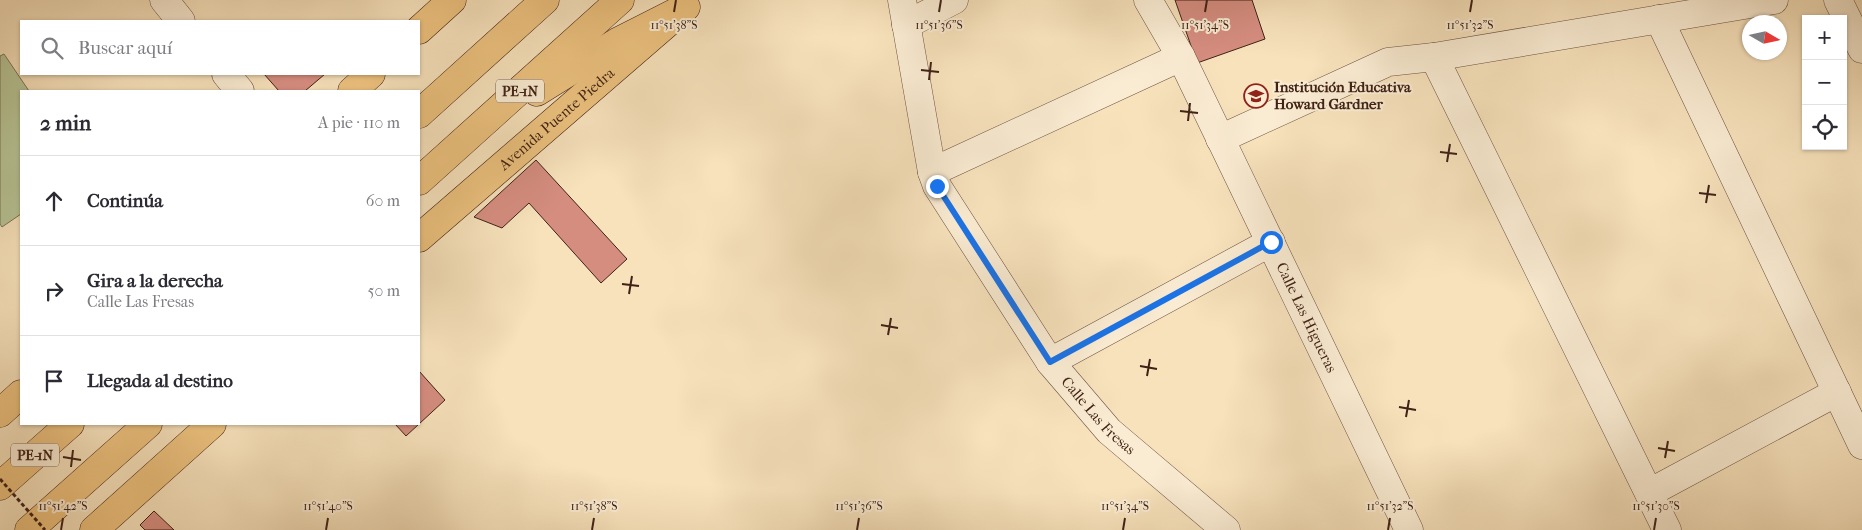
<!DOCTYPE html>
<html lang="es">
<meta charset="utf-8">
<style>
:root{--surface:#fff;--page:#f7f7f7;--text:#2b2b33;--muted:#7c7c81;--line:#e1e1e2}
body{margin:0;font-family:"IM FELL French Canon",serif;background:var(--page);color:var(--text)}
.controls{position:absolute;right:15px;top:15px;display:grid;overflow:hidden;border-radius:0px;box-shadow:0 1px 4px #0004}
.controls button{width:45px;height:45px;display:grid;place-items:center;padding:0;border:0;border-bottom:1px solid var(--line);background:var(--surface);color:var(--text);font:25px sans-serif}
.compass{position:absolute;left:1742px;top:15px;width:45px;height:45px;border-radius:50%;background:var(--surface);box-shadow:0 1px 4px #0004;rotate:99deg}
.stop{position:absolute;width:15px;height:15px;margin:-11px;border:4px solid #1a73e8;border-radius:50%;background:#fff}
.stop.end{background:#1a73e8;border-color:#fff;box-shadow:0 1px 5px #0008}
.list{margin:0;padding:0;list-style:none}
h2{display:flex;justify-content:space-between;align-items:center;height:65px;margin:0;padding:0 20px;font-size:21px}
h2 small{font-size:16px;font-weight:400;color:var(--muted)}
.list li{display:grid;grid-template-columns:32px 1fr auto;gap:15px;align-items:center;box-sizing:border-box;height:90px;padding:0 20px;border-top:1px solid var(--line)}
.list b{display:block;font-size:19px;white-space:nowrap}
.list p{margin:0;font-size:16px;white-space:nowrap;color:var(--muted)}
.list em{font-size:16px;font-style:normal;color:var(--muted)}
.icon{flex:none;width:28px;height:28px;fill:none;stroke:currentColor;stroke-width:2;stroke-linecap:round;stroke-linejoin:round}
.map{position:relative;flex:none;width:1862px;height:530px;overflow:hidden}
.search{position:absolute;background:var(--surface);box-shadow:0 1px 4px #0004;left:20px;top:20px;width:400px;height:55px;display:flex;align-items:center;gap:12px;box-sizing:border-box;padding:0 18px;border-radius:0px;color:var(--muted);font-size:19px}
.panel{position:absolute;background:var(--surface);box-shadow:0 1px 4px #0004;left:20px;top:90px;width:400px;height:335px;border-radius:0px}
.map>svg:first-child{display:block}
.green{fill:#b7c496;stroke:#7b7256}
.building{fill:#d58d80;stroke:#3f2116}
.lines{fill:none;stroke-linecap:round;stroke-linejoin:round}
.minor-casing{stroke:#6d5140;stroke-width:29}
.major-casing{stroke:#3f2116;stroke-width:29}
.highway-casing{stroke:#3f2116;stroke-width:29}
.minor{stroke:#faecd3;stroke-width:28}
.major{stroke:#ecc17e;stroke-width:28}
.highway{stroke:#ecc17e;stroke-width:28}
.path-bridge{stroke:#3f2116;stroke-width:3;stroke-dasharray:4 2.5;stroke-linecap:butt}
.route{stroke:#1a73e8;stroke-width:6}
.ticks{fill:none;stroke:#3f2116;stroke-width:2}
.labels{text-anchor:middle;stroke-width:4;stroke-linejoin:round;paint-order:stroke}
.shield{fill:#faecd3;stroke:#775e4f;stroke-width:1}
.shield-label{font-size:14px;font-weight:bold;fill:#3f2116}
.poi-label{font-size:15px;font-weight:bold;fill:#3f2116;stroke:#faecd3;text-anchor:start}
.street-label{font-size:15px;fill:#3f2116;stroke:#faecd3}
.ticks-label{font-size:12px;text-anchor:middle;fill:#3f2116;stroke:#faecd3;stroke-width:4;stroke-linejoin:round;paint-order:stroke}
</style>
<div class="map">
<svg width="1862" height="530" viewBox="0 0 1862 530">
<rect width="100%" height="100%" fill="#f7e2bc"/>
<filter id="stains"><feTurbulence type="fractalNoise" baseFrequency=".004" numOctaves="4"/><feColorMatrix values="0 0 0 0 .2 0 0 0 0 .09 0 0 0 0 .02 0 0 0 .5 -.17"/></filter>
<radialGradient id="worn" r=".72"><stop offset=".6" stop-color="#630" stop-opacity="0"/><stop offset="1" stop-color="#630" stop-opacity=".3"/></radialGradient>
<polygon class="green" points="4,54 29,91 21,91 21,214 2,227 0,224 0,56"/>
<g class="building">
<polygon points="1175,0 1252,0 1265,39 1197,63"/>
<polygon points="264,74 325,74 305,91 279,91"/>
<polygon points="536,160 627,259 601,283 529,203 502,228 474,217"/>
<polygon points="419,371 445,400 406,436 395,424 419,424"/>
<polygon points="154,511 174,530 145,530 140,525"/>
</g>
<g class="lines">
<g class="minor-casing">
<g id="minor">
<polyline points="164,0 181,21"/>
<path id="s1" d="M902 0 932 172 937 186 1050 362 1109 431 1226 530"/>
<path id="s2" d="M1148 0 1181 57 1409 530"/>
<polyline points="1838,0 1862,49"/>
<polyline points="1659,19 1862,445"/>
<polyline points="906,25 954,0"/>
<polyline points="1434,57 1667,530"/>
<polyline points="226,74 240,91"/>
<polyline points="1220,139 1388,62 1434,57 1774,0"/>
<polyline points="932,172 1181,57"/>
<polyline points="1050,362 1271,242"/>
<polyline points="1649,493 1837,392"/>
</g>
</g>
<g class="major-casing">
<g id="major">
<polyline points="419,30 452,0"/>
<polyline points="352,91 371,74"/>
<path id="s3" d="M419 238 671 20"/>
<polyline points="0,413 21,394"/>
<polyline points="94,530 212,424"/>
</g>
</g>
<g class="highway-casing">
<g id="highway">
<polyline points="537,92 617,42 686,7"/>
<polyline points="419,114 545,0"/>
<polyline points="419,181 620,0"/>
<polyline points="0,486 70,424"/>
<polyline points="29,530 148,424"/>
</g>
</g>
<use href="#minor" class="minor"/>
<use href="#major" class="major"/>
<use href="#highway" class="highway"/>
<polyline class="path-bridge" points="0,479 45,530"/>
</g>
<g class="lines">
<polyline class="route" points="937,186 1050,362 1271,242"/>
</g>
<path class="ticks" d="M674 12 676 0M939 12 941 0M1205 12 1207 0M1470 12 1472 0M921 70 939 72M929 80 931 62M1180 111 1198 113M1188 121 1190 103M1440 152 1457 154M1447 162 1450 144M1699 193 1716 195M1706 203 1709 185M622 284 639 286M629 294 632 276M881 325 898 328M888 335 891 318M1140 366 1157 369M1147 376 1150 359M1399 407 1416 410M1406 417 1409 400M1658 448 1675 451M63 457 81 460M1665 458 1668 441M71 467 73 450M61 530 63 518M326 530 328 518M592 530 594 518M857 530 859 518M1123 530 1125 518M1388 530 1390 518M1654 530 1656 518"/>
<defs>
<g id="school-ring" transform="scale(1.25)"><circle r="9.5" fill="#faecd3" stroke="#8f2418" stroke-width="1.5"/><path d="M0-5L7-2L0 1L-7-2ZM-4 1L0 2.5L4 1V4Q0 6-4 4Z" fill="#8f2418"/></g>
</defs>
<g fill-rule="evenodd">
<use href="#school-ring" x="1256" y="96"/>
</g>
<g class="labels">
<g class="shield">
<rect x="496" y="79.5" width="48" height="23" rx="4"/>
<rect x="11" y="443.5" width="48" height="23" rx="4"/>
</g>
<g class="shield-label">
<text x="520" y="96">PE-1N</text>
<text x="35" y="460">PE-1N</text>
</g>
<g class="poi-label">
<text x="1274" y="92">Institución Educativa<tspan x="1274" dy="17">Howard Gardner</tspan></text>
</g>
<g class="street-label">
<text dy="5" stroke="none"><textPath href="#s3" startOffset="182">Avenida Puente Piedra</textPath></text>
<text dy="5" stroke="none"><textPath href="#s2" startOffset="355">Calle Las Higueras</textPath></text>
<text dy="5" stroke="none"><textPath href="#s1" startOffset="471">Calle Las Fresas</textPath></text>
</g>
</g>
<g class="ticks-label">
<text x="674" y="29">11°51'38"S</text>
<text x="939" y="29">11°51'36"S</text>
<text x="1205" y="29">11°51'34"S</text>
<text x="1470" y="29">11°51'32"S</text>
<text x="63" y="510">11°51'42"S</text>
<text x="328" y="510">11°51'40"S</text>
<text x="594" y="510">11°51'38"S</text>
<text x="859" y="510">11°51'36"S</text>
<text x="1125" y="510">11°51'34"S</text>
<text x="1390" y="510">11°51'32"S</text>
<text x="1656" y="510">11°51'30"S</text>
</g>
<rect width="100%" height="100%" filter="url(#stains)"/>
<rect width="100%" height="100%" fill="url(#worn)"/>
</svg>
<div class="controls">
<button>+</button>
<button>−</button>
<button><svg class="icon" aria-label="locate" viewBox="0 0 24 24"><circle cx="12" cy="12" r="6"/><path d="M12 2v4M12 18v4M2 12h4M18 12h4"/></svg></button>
</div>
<svg class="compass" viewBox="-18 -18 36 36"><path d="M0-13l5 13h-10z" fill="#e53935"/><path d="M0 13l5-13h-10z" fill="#7c7c81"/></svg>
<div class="stop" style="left:1271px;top:242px"></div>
<div class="stop end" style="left:937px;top:186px"></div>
<div class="search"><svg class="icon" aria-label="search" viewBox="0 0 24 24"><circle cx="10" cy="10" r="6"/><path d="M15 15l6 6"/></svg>Buscar aquí</div>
<section class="panel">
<h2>2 min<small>A pie · 110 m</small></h2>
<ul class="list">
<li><svg class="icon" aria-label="ahead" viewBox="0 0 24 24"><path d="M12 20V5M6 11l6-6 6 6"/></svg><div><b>Continúa</b></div><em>60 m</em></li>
<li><svg class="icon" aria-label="right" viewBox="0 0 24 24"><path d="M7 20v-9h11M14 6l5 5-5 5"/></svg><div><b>Gira a la derecha</b><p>Calle Las Fresas</p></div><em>50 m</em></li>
<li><svg class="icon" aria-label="arrive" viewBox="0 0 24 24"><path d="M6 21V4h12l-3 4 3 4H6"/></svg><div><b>Llegada al destino</b></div></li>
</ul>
</section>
</div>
